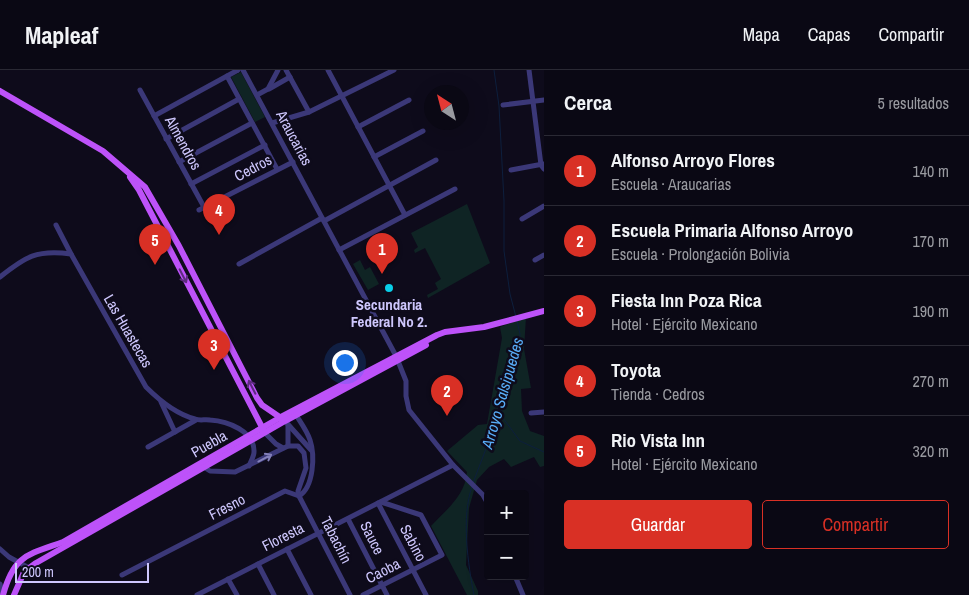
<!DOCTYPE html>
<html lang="es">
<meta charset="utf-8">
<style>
:root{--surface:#0a0814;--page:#181622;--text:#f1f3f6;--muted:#999aa0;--line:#2a2934;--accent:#d93025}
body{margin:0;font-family:"Archivo Narrow",sans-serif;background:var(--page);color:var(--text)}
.controls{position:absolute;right:15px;bottom:15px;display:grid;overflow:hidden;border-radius:5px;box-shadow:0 5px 20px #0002}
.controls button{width:45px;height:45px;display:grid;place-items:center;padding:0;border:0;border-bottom:1px solid var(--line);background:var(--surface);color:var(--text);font:25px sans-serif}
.compass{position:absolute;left:424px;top:15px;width:45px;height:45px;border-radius:50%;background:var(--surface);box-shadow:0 5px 20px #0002;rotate:324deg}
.scale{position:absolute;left:15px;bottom:12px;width:134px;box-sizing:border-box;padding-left:5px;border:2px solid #cec7fd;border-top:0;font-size:14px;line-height:18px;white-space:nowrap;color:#cec7fd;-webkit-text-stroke:4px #0e0b1b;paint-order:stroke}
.you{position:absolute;left:344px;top:292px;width:18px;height:18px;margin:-12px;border:4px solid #fff;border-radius:50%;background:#1a73e8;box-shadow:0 0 0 8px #1a73e833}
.badge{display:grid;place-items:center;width:32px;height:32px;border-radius:50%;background:var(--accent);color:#fff;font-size:16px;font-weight:700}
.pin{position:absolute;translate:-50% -41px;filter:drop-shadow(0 1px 2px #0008)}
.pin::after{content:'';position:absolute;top:26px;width:18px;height:15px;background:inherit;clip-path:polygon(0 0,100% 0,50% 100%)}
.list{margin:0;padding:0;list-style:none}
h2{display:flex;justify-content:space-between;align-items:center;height:65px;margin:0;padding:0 20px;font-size:21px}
h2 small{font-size:16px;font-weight:400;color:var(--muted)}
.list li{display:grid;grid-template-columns:32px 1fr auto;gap:15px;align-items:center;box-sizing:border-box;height:70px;padding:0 20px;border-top:1px solid var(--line)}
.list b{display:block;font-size:19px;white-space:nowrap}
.list p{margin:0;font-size:16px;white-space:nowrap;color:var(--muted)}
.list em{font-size:16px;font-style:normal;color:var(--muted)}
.actions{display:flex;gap:10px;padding:15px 20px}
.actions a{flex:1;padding:11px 0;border:1px solid var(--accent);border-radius:5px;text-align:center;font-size:18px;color:var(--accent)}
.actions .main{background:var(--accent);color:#fff}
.map{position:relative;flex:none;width:544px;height:525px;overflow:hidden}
header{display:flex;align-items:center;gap:30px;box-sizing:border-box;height:70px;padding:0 25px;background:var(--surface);border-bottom:1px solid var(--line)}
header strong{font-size:24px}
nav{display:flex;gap:28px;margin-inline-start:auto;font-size:18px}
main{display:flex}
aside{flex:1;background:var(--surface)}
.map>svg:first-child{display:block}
.green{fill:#0f2424}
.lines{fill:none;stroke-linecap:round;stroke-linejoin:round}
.stream{stroke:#0d1f3d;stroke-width:1}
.minor{stroke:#3b3878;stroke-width:5}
.major{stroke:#bd52f9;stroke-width:6}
.oneway{stroke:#5d2b7f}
.oneway2{stroke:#8480ba}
.poi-dot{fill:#09cee8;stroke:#0e0b1b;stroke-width:2}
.labels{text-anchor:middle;stroke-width:5;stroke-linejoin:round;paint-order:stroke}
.street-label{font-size:15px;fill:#cec7fd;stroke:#0e0b1b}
.poi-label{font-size:15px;font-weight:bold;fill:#cec7fd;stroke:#0e0b1b}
.water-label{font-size:16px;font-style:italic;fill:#59adf9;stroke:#0e0b1b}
</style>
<header>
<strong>Mapleaf</strong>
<nav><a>Mapa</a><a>Capas</a><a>Compartir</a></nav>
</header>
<main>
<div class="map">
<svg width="544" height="525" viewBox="0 0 544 525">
<rect width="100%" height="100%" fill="#0e0b1b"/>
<g class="green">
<polygon points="241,2 265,47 255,52 231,7"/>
<polygon points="467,134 490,193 428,228 427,225 438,219 435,213 441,209 425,178 415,183 414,180 418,177 411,163"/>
<polygon points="360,190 365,200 370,197 379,214 368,220 353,194"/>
<path d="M526 247 524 279 531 318 521 319 522 341 530 361 544 366V396L540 397 534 387 511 397 504 389 489 397 477 410 469 438 466 495 478 521V525H467L431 456C446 440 465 426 467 402L447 381 478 355 487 354 502 268 500 257Z"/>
</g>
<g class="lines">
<g class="stream">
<polyline points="494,0 499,36 504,131 504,181 510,224 516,247"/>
<polyline points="501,339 503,348 520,371 544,382"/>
<polyline points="473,413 501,339 509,302 517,283 520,264 517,251"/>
<path d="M472 417C461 446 468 495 474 525"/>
</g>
<g class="minor">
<polyline points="243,0 396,286 406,311 406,326 409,340 453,395 483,425 488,434"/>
<polyline points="286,0 309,42"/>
<polyline points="328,0 405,145"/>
<polyline points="529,0 541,95 544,99"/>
<polyline points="227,6 277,99"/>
<polyline points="269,19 290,7"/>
<polyline points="140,20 204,137"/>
<polyline points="257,25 268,19 278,0"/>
<polyline points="503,35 544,30"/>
<polyline points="154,46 238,0"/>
<polyline points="272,53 309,42 394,0"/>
<polyline points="358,57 409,30"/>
<polyline points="166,69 239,29"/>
<polyline points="374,87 423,61"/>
<polyline points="179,92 252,53"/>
<polyline points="511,100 543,94"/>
<polyline points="191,114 265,75"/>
<polyline points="199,140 293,92"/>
<polyline points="522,149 544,136"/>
<polyline points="324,151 436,90"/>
<polyline points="56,155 71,184"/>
<polyline points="339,180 455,119"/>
<polyline points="535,190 544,185"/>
<polyline points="239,194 322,148"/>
<path d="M0 207C25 187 37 179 71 184L146 317C159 330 176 344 195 349 200 351 205 349 210 350 227 351 255 361 254 382 254 386 251 391 249 396"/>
<polyline points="161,332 175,362"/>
<polyline points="531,343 544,342"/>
<path d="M296 345C301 353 307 361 310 370 315 385 314 417 299 426"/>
<polyline points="285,351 311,380"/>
<polyline points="265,363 276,374 283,378"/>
<polyline points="288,376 288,355"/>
<polyline points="148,377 196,350"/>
<polyline points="202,396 210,401 235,402 288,376 298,376 304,383 306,398 298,421 299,426 350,525"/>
<polyline points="378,433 426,525"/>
<polyline points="348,449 387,525"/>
<polyline points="0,479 9,487 29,498"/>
<polyline points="287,479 311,525"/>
<polyline points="258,494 274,525"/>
<polyline points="122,505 285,421 299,426"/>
<polyline points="515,506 523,525"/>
<polyline points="228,509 237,525"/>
<polyline points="0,514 3,525"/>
<polyline points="197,525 453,395"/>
<polyline points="363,525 442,485 421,445 381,432"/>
</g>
<g class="major">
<polyline points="0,21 103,81 145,117 179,176 257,328 262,335 284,350"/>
<polyline points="130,107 139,120 264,361"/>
<path d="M3 525C14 485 27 485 63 472L281 347 437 265 445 262 484 257 544 241"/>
<polyline points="14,525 24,502 36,493 285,351 426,275"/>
</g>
</g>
<defs><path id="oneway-shaft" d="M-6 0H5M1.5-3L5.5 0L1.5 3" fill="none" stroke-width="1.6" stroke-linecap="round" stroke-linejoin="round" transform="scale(1.25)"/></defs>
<g class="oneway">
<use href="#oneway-shaft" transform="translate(183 206) rotate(63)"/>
<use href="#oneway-shaft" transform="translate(252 317) rotate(-117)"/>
</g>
<use class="oneway2" href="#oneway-shaft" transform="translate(265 388) rotate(-28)"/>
<circle class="poi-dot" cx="389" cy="218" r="5"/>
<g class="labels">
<g class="street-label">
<text transform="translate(294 68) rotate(62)" y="5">Araucarias</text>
<text transform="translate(183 73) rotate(61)" y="5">Almendros</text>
<text transform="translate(253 98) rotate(-28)" y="5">Cedros</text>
<text transform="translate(128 261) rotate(60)" y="5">Las Huastecas</text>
<text transform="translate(209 374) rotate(-30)" y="5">Puebla</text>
<text transform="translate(227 437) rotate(-27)" y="5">Fresno</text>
<text transform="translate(283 467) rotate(-27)" y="5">Floresta</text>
<text transform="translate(372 468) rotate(63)" y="5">Sauce</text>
<text transform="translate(336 470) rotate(63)" y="5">Tabachín</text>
<text transform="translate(413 473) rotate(62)" y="5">Sabino</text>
<text transform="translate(383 501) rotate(-27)" y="5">Caoba</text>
</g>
<g class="poi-label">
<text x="389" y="240">Secundaria<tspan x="389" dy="17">Federal No 2.</tspan></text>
</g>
<g class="water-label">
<text transform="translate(502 323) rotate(-74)" y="6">Arroyo Salsipuedes</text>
</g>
</g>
</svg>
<div class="controls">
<button>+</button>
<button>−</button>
</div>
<svg class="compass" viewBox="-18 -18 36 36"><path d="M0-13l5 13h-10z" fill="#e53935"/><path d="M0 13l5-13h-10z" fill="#999aa0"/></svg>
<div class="scale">200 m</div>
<div class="you"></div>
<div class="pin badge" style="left:382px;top:204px">1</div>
<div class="pin badge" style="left:447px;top:346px">2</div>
<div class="pin badge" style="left:214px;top:300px">3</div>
<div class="pin badge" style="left:219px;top:165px">4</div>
<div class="pin badge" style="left:155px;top:195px">5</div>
</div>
<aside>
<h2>Cerca<small>5 resultados</small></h2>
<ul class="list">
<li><span class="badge">1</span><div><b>Alfonso Arroyo Flores</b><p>Escuela · Araucarias</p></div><em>140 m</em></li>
<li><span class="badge">2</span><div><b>Escuela Primaria Alfonso Arroyo</b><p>Escuela · Prolongación Bolivia</p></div><em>170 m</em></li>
<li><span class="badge">3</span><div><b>Fiesta Inn Poza Rica</b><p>Hotel · Ejército Mexicano</p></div><em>190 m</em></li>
<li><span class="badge">4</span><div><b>Toyota</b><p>Tienda · Cedros</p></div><em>270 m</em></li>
<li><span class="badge">5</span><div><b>Rio Vista Inn</b><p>Hotel · Ejército Mexicano</p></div><em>320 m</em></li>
</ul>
<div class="actions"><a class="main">Guardar</a><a>Compartir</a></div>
</aside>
</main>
